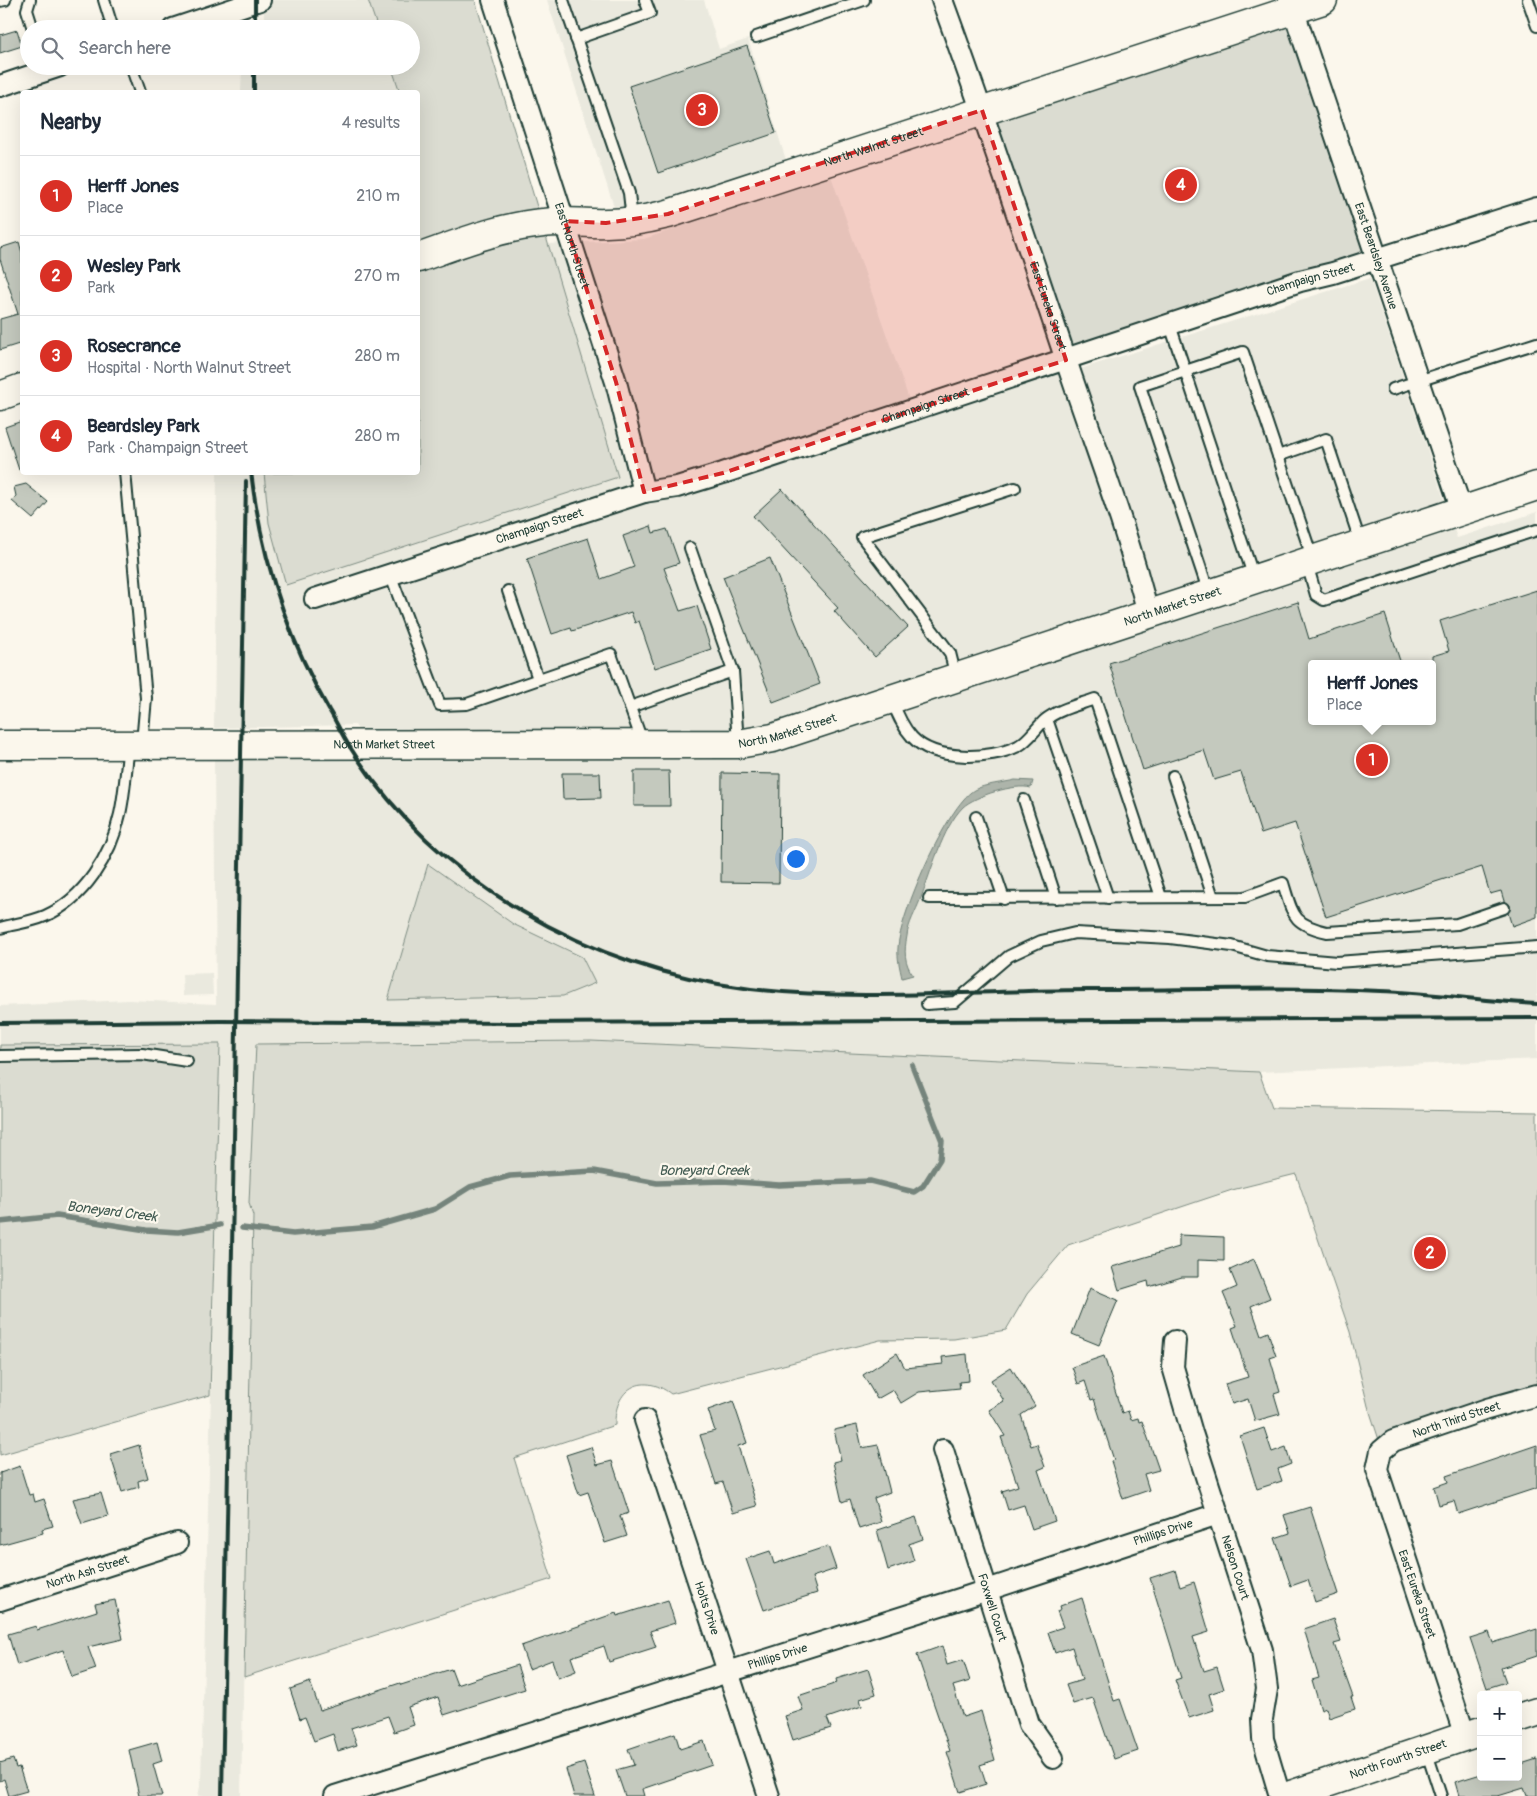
<!DOCTYPE html>
<meta charset="utf-8">
<style>
:root{--surface:#fff;--page:#f6f6f7;--text:#1f2937;--muted:#747a83;--line:#e0e1e3;--accent:#d93025}
body{margin:0;font-family:Pangolin,sans-serif;background:var(--page);color:var(--text)}
.controls{position:absolute;right:15px;bottom:15px;display:grid;overflow:hidden;border-radius:5px;box-shadow:0 5px 20px #0002}
.controls button{width:45px;height:45px;display:grid;place-items:center;padding:0;border:0;border-bottom:1px solid var(--line);background:var(--surface);color:var(--text);font:25px sans-serif}
.you{position:absolute;left:795px;top:858px;width:18px;height:18px;margin:-12px;border:4px solid #fff;border-radius:50%;background:#1a73e8;box-shadow:0 0 0 8px #1a73e833}
.badge{display:grid;place-items:center;width:32px;height:32px;border-radius:50%;background:var(--accent);color:#fff;font-size:16px;font-weight:700}
.pin{position:absolute;translate:-50% -50%;border:2px solid #fff;box-shadow:0 1px 5px #0006}
.popup{position:absolute;left:1308px;top:660px;width:128px;height:65px;box-sizing:border-box;display:grid;place-content:center;border-radius:5px;background:var(--surface);filter:drop-shadow(0 1px 4px #0005);font-size:16px;white-space:nowrap;color:var(--muted)}
.popup b{font-size:19px;color:var(--text)}
.popup::after{content:'';position:absolute;left:50%;top:100%;margin-left:-10px;border:10px solid transparent;border-top-color:var(--surface)}
.list{margin:0;padding:0;list-style:none}
h2{display:flex;justify-content:space-between;align-items:center;height:65px;margin:0;padding:0 20px;font-size:21px}
h2 small{font-size:16px;font-weight:400;color:var(--muted)}
.list li{display:grid;grid-template-columns:32px 1fr auto;gap:15px;align-items:center;box-sizing:border-box;height:80px;padding:0 20px;border-top:1px solid var(--line)}
.list b{display:block;font-size:19px;white-space:nowrap}
.list p{margin:0;font-size:16px;white-space:nowrap;color:var(--muted)}
.list em{font-size:16px;font-style:normal;color:var(--muted)}
.icon{flex:none;width:28px;height:28px;fill:none;stroke:currentColor;stroke-width:2;stroke-linecap:round;stroke-linejoin:round}
.map{position:relative;flex:none;width:1537px;height:1796px;overflow:hidden}
.search{position:absolute;background:var(--surface);box-shadow:0 5px 20px #0002;left:20px;top:20px;width:400px;height:55px;display:flex;align-items:center;gap:12px;box-sizing:border-box;padding:0 18px;border-radius:28px;color:var(--muted);font-size:19px}
.panel{position:absolute;background:var(--surface);box-shadow:0 5px 20px #0002;left:20px;top:90px;width:400px;height:385px;border-radius:5px}
.map>svg:first-child{display:block}
.built{fill:#eae9de;fill-rule:evenodd}
.green{fill:#dbdcd1;stroke:#7d8c82}
.water{fill:#adb4aa;stroke:#74847b}
.lines{fill:none;stroke-linecap:round;stroke-linejoin:round}
.stream{stroke:#74847b;stroke-width:5.5}
.building{fill:#c4c9be;stroke:#1f3d34}
.lane-casing{stroke:#1f3d34;stroke-width:14}
.street-casing{stroke:#1f3d34;stroke-width:24}
.secondary-casing{stroke:#1f3d34;stroke-width:31}
.lane{stroke:#fbf7ec;stroke-width:10}
.street{stroke:#fbf7ec;stroke-width:20}
.secondary{stroke:#fbf7ec;stroke-width:28}
.rail{stroke:#1f3d34;stroke-width:4}
.marked{fill:#d62828;fill-opacity:0.2;stroke:#d62828;stroke-width:4;stroke-dasharray:10 6;stroke-linejoin:round}
.labels{text-anchor:middle;stroke-width:4.5;stroke-linejoin:round;paint-order:stroke}
.street-label{font-size:12px;fill:#1f3d34;stroke:#fbf7ec}
.water-label{font-size:14px;font-style:italic;fill:#425b52;stroke:#fbf7ec}
</style>
<div class="map">
<svg width="1537" height="1796" viewBox="0 0 1537 1796">
<rect width="100%" height="100%" fill="#fbf7ec"/>
<filter id="ink" filterUnits="userSpaceOnUse"><feTurbulence type="fractalNoise" baseFrequency=".02" numOctaves="2"/><feDisplacementMap in="SourceGraphic" scale="10" xChannelSelector="R" yChannelSelector="G"/><feConvolveMatrix kernelMatrix="1 2 1 2 8 2 1 2 1" color-interpolation-filters="sRGB"/></filter>
<g filter="url(#ink)">
<g class="built">
<path d="M264 0H475L548 244 644 239 831 176 911 405 1053 359 1061 375 1370 278 1457 538 1537 512V1059L1259 1072 256 1044 241 1796H198L201 1782 220 1045 0 1044V1006L129 1000 216 1004 214 758H377L355 725 214 728 217 473 418 472V92H241L242 66H411V29H241L240 26 264 19ZM1312 664H1432V721H1312Z"/>
<polygon points="547,0 704,0 719,49 748,39 786,160 647,206 614,207"/>
<polygon points="212,973 213,995 183,996 182,974"/>
</g>
<g class="green">
<polygon points="368,0 475,0 618,477 286,585 269,523 264,473 418,472 418,92 400,92 391,66 411,66 411,29 378,29"/>
<polygon points="1291,15 1373,256 1070,354 988,114"/>
<polygon points="428,864 513,924 582,957 595,983 563,996 388,1000"/>
<path d="M591 1041 1259 1072 1272 1108 1537 1112V1396L1380 1443 1368 1406 1350 1332 1296 1174 1232 1190 1068 1245 1027 1294 1006 1330 954 1339 880 1340 671 1394C641 1371 614 1390 615 1425L514 1458 552 1579 244 1677 253 1216 249 1203 256 1044Z"/>
<polygon points="220,1044 210,1395 0,1455 0,1045"/>
</g>
<path class="water" d="M1015 780 1033 781 1031 788C1015 783 975 796 963 807 942 828 931 873 920 900 916 911 908 924 907 936 904 951 904 963 913 975L902 978C900 969 897 957 898 948 899 916 947 806 974 790 985 784 1003 783 1015 780Z"/>
<g class="lines">
<g class="stream">
<polyline points="0,1222 57,1216 146,1230 178,1232 220,1225"/>
<polyline points="242,1228 293,1234 372,1227 435,1209 470,1187 510,1176 594,1171 657,1183 723,1181 779,1185 870,1181 914,1192 923,1186 940,1159 942,1141 912,1065"/>
</g>
</g>
<g class="building">
<polygon points="17,30 22,46 0,53 0,35"/>
<polygon points="747,46 776,133 658,173 629,86"/>
<polygon points="19,242 22,253 22,343 0,350 0,319 18,314 0,259 0,248"/>
<polygon points="22,421 22,470 19,470 5,427"/>
<polygon points="26,484 48,502 33,519 12,501 16,496 14,487"/>
<polygon points="782,489 908,627 875,657 834,611 838,608 753,516"/>
<polygon points="651,526 653,533 667,529 679,563 664,568 680,611 697,606 711,649 655,668 639,621 635,623 631,612 572,631 571,628 552,634 527,558 588,538 601,579 634,567 623,536"/>
<polygon points="770,558 820,684 773,702 723,577"/>
<polygon points="1537,590 1537,917 1512,926 1508,913 1510,905 1504,901 1501,891 1490,894 1482,867 1326,917 1295,823 1261,834 1241,772 1214,780 1204,750 1143,770 1109,663 1298,602 1309,639 1385,614 1401,664 1312,664 1312,721 1432,721 1432,656 1449,651 1440,621"/>
<polygon points="634,771 669,771 670,806 634,806"/>
<polygon points="562,773 600,773 601,798 563,799"/>
<polygon points="722,773 780,774 779,883 721,882"/>
<polygon points="1179,1235 1224,1237 1224,1261 1198,1260 1198,1277 1182,1277 1149,1287 1148,1281 1119,1290 1112,1267 1179,1247"/>
<polygon points="1254,1259 1270,1298 1251,1306 1261,1335 1268,1332 1276,1356 1270,1358 1280,1392 1274,1394 1280,1414 1255,1421 1248,1399 1232,1404 1225,1384 1248,1377 1232,1328 1237,1326 1223,1293 1237,1287 1230,1270"/>
<polygon points="1090,1288 1118,1300 1099,1345 1072,1334"/>
<polygon points="897,1353 905,1368 943,1364 942,1357 967,1354 969,1381 959,1382 960,1388 919,1392 901,1403 893,1390 877,1399 863,1375"/>
<polygon points="1104,1356 1122,1413 1128,1411 1131,1420 1138,1418 1139,1422 1142,1421 1159,1470 1144,1474 1149,1490 1123,1499 1111,1461 1114,1460 1094,1399 1091,1400 1085,1381 1078,1384 1072,1367"/>
<polygon points="1011,1367 1035,1406 1021,1415 1031,1446 1037,1444 1045,1467 1038,1470 1055,1521 1032,1529 1024,1505 1008,1510 1002,1491 1018,1486 1001,1437 1005,1436 989,1410 1004,1401 991,1380"/>
<polygon points="733,1401 747,1443 738,1446 757,1506 733,1513 723,1482 716,1484 700,1435 715,1431 708,1410"/>
<polygon points="857,1425 862,1448 878,1445 890,1492 874,1498 881,1522 859,1529 850,1499 842,1502 833,1462 841,1460 834,1430"/>
<polygon points="1264,1428 1272,1452 1286,1447 1291,1464 1278,1469 1282,1481 1257,1489 1240,1436"/>
<polygon points="139,1445 148,1478 138,1481 139,1487 122,1492 110,1454"/>
<polygon points="1537,1445 1537,1488 1458,1514 1454,1501 1439,1505 1434,1487 1448,1482 1446,1476"/>
<polygon points="591,1447 597,1465 612,1461 629,1513 620,1516 627,1536 605,1543 588,1492 579,1495 566,1455"/>
<polygon points="20,1466 29,1495 33,1494 35,1502 44,1499 53,1526 42,1529 43,1533 0,1545 0,1473"/>
<polygon points="101,1493 108,1516 82,1524 73,1499"/>
<polygon points="1310,1507 1338,1594 1315,1602 1308,1580 1291,1586 1275,1538 1290,1533 1284,1515"/>
<polygon points="916,1517 923,1539 909,1544 914,1561 888,1570 877,1530"/>
<polygon points="828,1546 836,1569 812,1577 817,1593 764,1610 746,1559 770,1551 774,1564"/>
<polygon points="1175,1570 1180,1587 1194,1582 1209,1632 1193,1637 1204,1671 1217,1667 1224,1689 1209,1694 1214,1710 1189,1718 1175,1680 1181,1678 1150,1578"/>
<polygon points="1082,1598 1114,1701 1120,1699 1138,1751 1114,1759 1093,1698 1073,1704 1066,1685 1082,1680 1072,1647 1055,1653 1048,1632 1063,1627 1057,1611 1061,1609 1060,1606"/>
<polygon points="115,1600 123,1639 88,1647 96,1669 72,1677 63,1650 17,1665 8,1634 36,1626 37,1630 97,1611 95,1604"/>
<polygon points="668,1600 675,1623 650,1631 656,1647 609,1662 604,1646 571,1657 576,1671 558,1678 552,1660 529,1669 521,1646 616,1613 617,1616"/>
<polygon points="1333,1619 1341,1642 1334,1644 1353,1697 1351,1697 1355,1709 1329,1718 1326,1708 1321,1710 1312,1680 1319,1678 1304,1629"/>
<polygon points="1537,1629 1537,1656 1501,1668 1506,1682 1487,1688 1470,1638 1489,1632 1493,1643"/>
<polygon points="942,1646 947,1665 963,1660 970,1681 953,1686 963,1717 981,1711 995,1760 980,1765 986,1784 960,1792 947,1752 950,1751 917,1655"/>
<polygon points="517,1665 525,1689 444,1715 438,1697 408,1707 414,1725 394,1732 388,1716 351,1728 357,1745 338,1751 333,1734 314,1741 305,1717 300,1719 290,1689 310,1682 320,1710 400,1683 401,1685 451,1669 457,1685"/>
<polygon points="868,1669 876,1694 860,1699 862,1706 827,1718 831,1728 793,1740 785,1716 803,1710 798,1696 837,1683 836,1679"/>
<polygon points="675,1733 680,1749 704,1741 712,1765 642,1789 644,1796 625,1796 616,1770 634,1765 628,1749"/>
<polygon points="157,1742 162,1761 153,1764 162,1796 139,1796 129,1750"/>
<polygon points="13,1759 16,1768 19,1767 27,1791 9,1796 4,1779 0,1781 0,1763"/>
<polygon points="1537,1759 1537,1796 1527,1796 1524,1788 1498,1796 1459,1796 1455,1782 1481,1774 1481,1777 1518,1777 1518,1765"/>
<polygon points="584,1763 595,1796 574,1796 566,1769"/>
</g>
<g class="lines">
<g class="lane-casing">
<g id="lane">
<polyline points="30,0 27,10 33,29"/>
<polyline points="104,0 113,29"/>
<polyline points="563,0 629,193 632,220"/>
<polyline points="1528,0 1537,26"/>
<polyline points="0,1 5,0"/>
<polyline points="756,37 864,0"/>
<polyline points="576,39 650,13 645,0"/>
<polyline points="131,66 140,92"/>
<polyline points="1170,325 1254,578"/>
<polyline points="1393,389 1537,343"/>
<polyline points="1278,456 1326,439 1361,544"/>
<polyline points="125,472 146,698 142,743"/>
<polyline points="1307,564 1316,595 1324,600 1537,530"/>
<polyline points="390,574 440,705 467,704 611,654 642,741"/>
<polyline points="508,591 538,679"/>
<polyline points="1209,593 1140,386 1243,352 1313,560"/>
<polyline points="733,671 738,743"/>
<polyline points="956,677 950,653 862,537 1015,488"/>
<path d="M892 700C897 714 902 726 912 737 934 761 990 760 1018 746 1029 740 1036 728 1045 720 1059 709 1078 705 1095 699L1161 897"/>
<polyline points="630,707 733,671 690,548"/>
<polyline points="1047,719 1108,898"/>
<polyline points="1173,776 1213,897"/>
<polyline points="1024,800 1056,898"/>
<polyline points="976,817 1004,899"/>
<path d="M929 898 1245 897 1283 883C1293 915 1292 924 1327 932L1457 924 1504 908"/>
<path d="M0 928C14 924 31 922 45 916 84 899 111 856 120 814 125 792 126 768 129 745"/>
<polyline points="927,1004 955,1002 1009,956 1041,941 1075,933 1170,938 1232,946 1267,956 1337,962 1537,947"/>
<polyline points="0,1056 142,1054 187,1061"/>
<polyline points="1426,1750 1441,1796"/>
</g>
</g>
<g class="street-casing">
<g id="street">
<path id="s1" d="M493 0 616 382 644 492"/>
<path id="s2" d="M942 0C987 122 1028 246 1069 369 1096 450 1128 531 1148 614"/>
<path id="s3" d="M1290 0 1462 511"/>
<polyline points="173,29 260,0"/>
<polyline points="0,86 60,66"/>
<path id="s4" d="M315 599 644 492 677 487 723 473 1300 281 1333 273 1537 208"/>
<path id="s5" d="M1175 1341 1173 1367 1192 1433 1262 1650 1267 1689 1262 1719 1263 1739 1280 1796"/>
<path id="s6" d="M645 1420 769 1796"/>
<path id="s7" d="M943 1450 1029 1724 1053 1758"/>
<path id="s8" d="M0 1600 177 1543"/>
<path id="s9" d="M1465 1736 1377 1469 1381 1451 1393 1441 1487 1409 1537 1395"/>
<path id="s10" d="M335 1796 966 1597 1218 1514"/>
</g>
</g>
<g class="secondary-casing">
<g id="secondary">
<path id="s11" d="M418 258C458 244 499 227 543 223 564 220 586 224 607 223 628 223 648 219 668 214L1323 0"/>
<polyline points="0,396 22,388"/>
<path id="s12" d="M0 745 738 744 773 738 1537 486"/>
<polyline points="1518,1718 1537,1712"/>
<path id="s13" d="M1288 1796 1481 1731"/>
</g>
</g>
<use href="#lane" class="lane"/>
<use href="#street" class="street"/>
<use href="#secondary" class="secondary"/>
<g class="rail">
<polyline points="255,29 255,0"/>
<polyline points="254,92 254,66"/>
<path d="M251 472C261 556 287 637 329 710 336 721 341 733 348 744 436 884 590 969 751 989 864 1002 977 990 1089 990 1186 990 1283 986 1380 991 1433 993 1485 1001 1537 1004"/>
<polyline points="0,1023 221,1021 513,1023 1537,1018"/>
<polyline points="222,1796 246,481"/>
</g>
</g>
</g>
<path class="marked" d="M982 110 1066 360 723 473 644 492 616 382 565 221 606 223 668 214Z"/>
<g class="labels">
<g class="street-label">
<text dy="4" stroke="none"><textPath href="#s11" startOffset="472">North Walnut Street</textPath></text>
<text dy="4" stroke="none"><textPath href="#s1" startOffset="258">East North Street</textPath></text>
<text dy="4" stroke="none"><textPath href="#s3" startOffset="270">East Beardsley Avenue</textPath></text>
<text dy="4" stroke="none"><textPath href="#s4" startOffset="1046">Champaign Street</textPath></text>
<text dy="4" stroke="none"><textPath href="#s2" startOffset="324">East Eureka Street</textPath></text>
<text dy="4" stroke="none"><textPath href="#s4" startOffset="641">Champaign Street</textPath></text>
<text dy="4" stroke="none"><textPath href="#s4" startOffset="236">Champaign Street</textPath></text>
<text dy="4" stroke="none"><textPath href="#s12" startOffset="1194">North Market Street</textPath></text>
<text dy="4" stroke="none"><textPath href="#s12" startOffset="789">North Market Street</textPath></text>
<text dy="4" stroke="none"><textPath href="#s12" startOffset="384">North Market Street</textPath></text>
<text dy="4" stroke="none"><textPath href="#s9" startOffset="382">North Third Street</textPath></text>
<text dy="4" stroke="none"><textPath href="#s10" startOffset="869">Phillips Drive</textPath></text>
<text dy="4" stroke="none"><textPath href="#s5" startOffset="236">Nelson Court</textPath></text>
<text dy="4" stroke="none"><textPath href="#s8" startOffset="92">North Ash Street</textPath></text>
<text transform="translate(1417 1594) rotate(71)" y="4">East Eureka Street</text>
<text dy="4" stroke="none"><textPath href="#s7" startOffset="165">Foxwell Court</textPath></text>
<text dy="4" stroke="none"><textPath href="#s6" startOffset="198">Holts Drive</textPath></text>
<text dy="4" stroke="none"><textPath href="#s10" startOffset="464">Phillips Drive</textPath></text>
<text dy="4" stroke="none"><textPath href="#s13" startOffset="116">North Fourth Street</textPath></text>
</g>
<g class="water-label">
<text x="704" y="1175">Boneyard Creek</text>
<text transform="translate(112 1211) rotate(7)" y="5">Boneyard Creek</text>
</g>
</g>
</svg>
<div class="controls">
<button>+</button>
<button>−</button>
</div>
<div class="you"></div>
<div class="pin badge" style="left:1372px;top:760px">1</div>
<div class="popup"><b>Herff Jones</b>Place</div>
<div class="pin badge" style="left:1430px;top:1253px">2</div>
<div class="pin badge" style="left:702px;top:110px">3</div>
<div class="pin badge" style="left:1181px;top:185px">4</div>
<div class="search"><svg class="icon" aria-label="search" viewBox="0 0 24 24"><circle cx="10" cy="10" r="6"/><path d="M15 15l6 6"/></svg>Search here</div>
<section class="panel">
<h2>Nearby<small>4 results</small></h2>
<ul class="list">
<li><span class="badge">1</span><div><b>Herff Jones</b><p>Place</p></div><em>210 m</em></li>
<li><span class="badge">2</span><div><b>Wesley Park</b><p>Park</p></div><em>270 m</em></li>
<li><span class="badge">3</span><div><b>Rosecrance</b><p>Hospital · North Walnut Street</p></div><em>280 m</em></li>
<li><span class="badge">4</span><div><b>Beardsley Park</b><p>Park · Champaign Street</p></div><em>280 m</em></li>
</ul>
</section>
</div>
